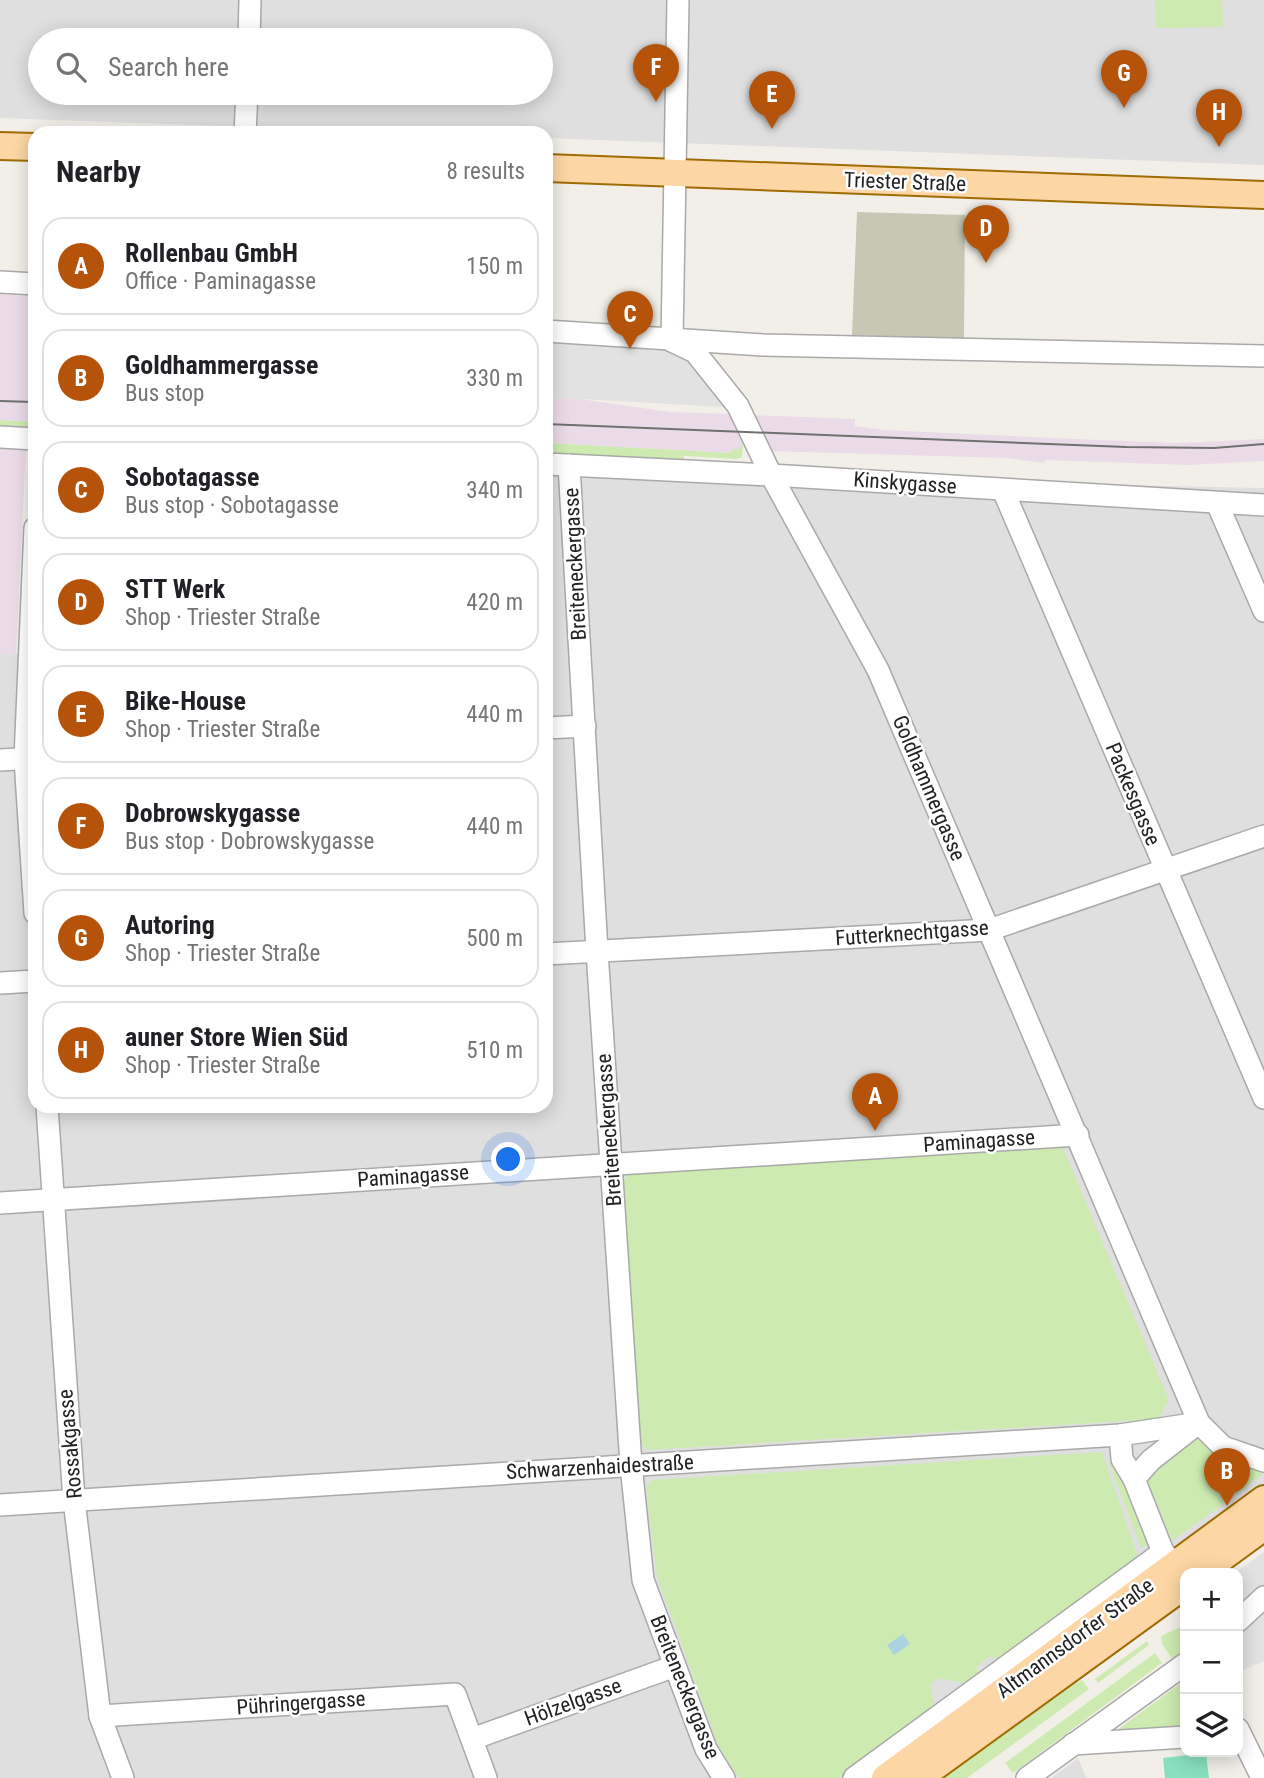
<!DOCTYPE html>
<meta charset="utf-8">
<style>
:root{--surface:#fff;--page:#f6f6f6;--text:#202124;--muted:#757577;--line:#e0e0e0;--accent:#b45309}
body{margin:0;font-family:"Roboto Condensed",sans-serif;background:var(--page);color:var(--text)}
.controls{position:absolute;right:21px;bottom:21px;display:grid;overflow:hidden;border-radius:14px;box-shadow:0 4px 18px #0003}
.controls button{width:63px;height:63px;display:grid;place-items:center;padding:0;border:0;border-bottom:2px solid var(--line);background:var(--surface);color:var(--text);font:35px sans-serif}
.you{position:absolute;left:509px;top:1160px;width:24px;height:24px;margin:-18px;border:5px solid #fff;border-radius:50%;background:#1a73e8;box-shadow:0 0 0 10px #1a73e833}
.badge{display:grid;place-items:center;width:46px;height:46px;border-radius:50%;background:var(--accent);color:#fff;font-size:23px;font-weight:700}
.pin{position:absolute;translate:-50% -58px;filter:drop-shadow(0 2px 4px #0008)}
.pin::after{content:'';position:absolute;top:37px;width:24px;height:21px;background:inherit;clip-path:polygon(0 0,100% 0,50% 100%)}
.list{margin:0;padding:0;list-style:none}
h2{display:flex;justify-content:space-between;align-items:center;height:91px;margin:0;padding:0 28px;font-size:30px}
h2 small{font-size:23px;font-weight:400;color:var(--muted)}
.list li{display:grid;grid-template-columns:46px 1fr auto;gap:21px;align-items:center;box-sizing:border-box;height:98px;margin:0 14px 14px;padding:0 14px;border:2px solid var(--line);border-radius:21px}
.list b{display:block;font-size:26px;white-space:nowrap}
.list p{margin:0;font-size:23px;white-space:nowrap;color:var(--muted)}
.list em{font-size:23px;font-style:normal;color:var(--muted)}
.icon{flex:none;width:38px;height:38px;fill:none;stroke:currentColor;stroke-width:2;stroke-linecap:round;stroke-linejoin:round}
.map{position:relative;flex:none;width:1264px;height:1778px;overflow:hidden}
.search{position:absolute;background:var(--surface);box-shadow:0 4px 18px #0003;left:28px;top:28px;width:525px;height:77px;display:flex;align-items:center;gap:18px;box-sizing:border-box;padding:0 24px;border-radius:38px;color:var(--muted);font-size:26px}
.panel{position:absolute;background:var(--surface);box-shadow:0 4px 18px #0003;left:28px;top:126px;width:525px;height:987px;border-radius:21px}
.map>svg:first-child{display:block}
.residential{fill:#e0dfdf;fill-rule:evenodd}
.industrial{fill:#ebdbe8}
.construction{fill:#c7c7b4}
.grass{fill:#cdebb0}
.pitch{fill:#88e0be}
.parking{fill:#e2e2e2}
.water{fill:#aad3df}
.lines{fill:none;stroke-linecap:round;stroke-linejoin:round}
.minor-casing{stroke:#a9a9a9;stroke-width:24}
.major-casing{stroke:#a06b00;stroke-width:30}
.minor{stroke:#fff;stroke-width:21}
.major{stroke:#fcd6a4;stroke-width:26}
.tram{stroke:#707070;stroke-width:2}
.labels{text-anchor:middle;stroke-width:5;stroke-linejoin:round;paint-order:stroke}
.street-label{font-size:21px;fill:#222;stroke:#fff}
</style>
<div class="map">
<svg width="1264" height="1778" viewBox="0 0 1264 1778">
<rect width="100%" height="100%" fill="#f2efe9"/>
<g class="residential">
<path d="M0 0H1264V165L546 138V133H411L0 118ZM40 40H541V93H40Z"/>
<polygon points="546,473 1264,488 1264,1527 885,1778 0,1778 0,653 35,655 35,1106 546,1106"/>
<polygon points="1078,1758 1086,1778 1051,1778"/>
</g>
<g class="industrial">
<polygon points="0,294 35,297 35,422 0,420"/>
<polygon points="546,397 580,399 670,412 729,414 743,445 740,449 732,453 546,443"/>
<polygon points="752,415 855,419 855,426 884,430 1074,439 1177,443 1264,439 1264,461 1187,465 1045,460 1044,463 1007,458 767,451"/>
<polygon points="0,426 27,426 16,654 0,653"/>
</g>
<polygon class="construction" points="857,212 965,215 964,339 852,335"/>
<g class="grass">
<polygon points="1155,0 1222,0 1223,27 1156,28"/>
<polygon points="0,420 35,422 35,429 0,427"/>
<polygon points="546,443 731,453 732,449 740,449 741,445 743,445 742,457 736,459 684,456 683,460 546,453"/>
<polygon points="1059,1145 1063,1148 1169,1400 1158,1419 648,1450 641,1444 623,1181 629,1174"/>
<path d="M1199 1436C1222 1456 1234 1463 1264 1466V1473L1236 1494 1234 1491 1224 1499 1226 1502 1172 1541 1145 1474Z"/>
<polygon points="1102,1452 1139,1559 1001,1660 990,1656 976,1667 981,1675 967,1684 940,1678 930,1684 934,1704 926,1715 840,1778 739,1778 718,1745 657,1576 646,1488 652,1480"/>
<polygon points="1115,1460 1149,1544 1141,1548 1109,1462"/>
<polygon points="1185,1625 1185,1651 1174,1662 1162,1644 1161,1636"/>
<polygon points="1147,1641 1149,1645 1098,1683 1095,1679"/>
<polygon points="1155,1653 1162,1663 1013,1773 1005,1763"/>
<polygon points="1082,1680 1089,1689 967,1778 936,1778 1046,1698"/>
<polygon points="1185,1680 1185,1726 1117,1732 1117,1730"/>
</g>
<polygon class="pitch" points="1206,1753 1209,1778 1165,1778 1163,1758"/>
<g class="parking">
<polygon points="546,338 670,348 688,358 723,407 546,397"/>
<polygon points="1264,1552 1264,1661 1238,1672 1238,1573 1235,1573"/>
</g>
<polygon class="water" points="903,1634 910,1644 894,1655 887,1645"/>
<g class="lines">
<g class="minor-casing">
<g id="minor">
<polyline points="249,40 250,0"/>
<polyline points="245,133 247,93"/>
<polyline points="0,282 35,284"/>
<polyline points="546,331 763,345 1264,356"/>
<polyline points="672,341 695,352 738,406 771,475 878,670 1199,1423 1223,1447 1264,1461"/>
<polyline points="672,341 678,0"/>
<polyline points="0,437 35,439"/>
<polyline points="546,464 771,475 1264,505"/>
<polyline points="569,465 597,951 631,1465 643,1580 706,1749 724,1778"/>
<polyline points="1003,490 1264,1098"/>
<polyline points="1217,503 1264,611"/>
<polyline points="35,528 25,759 35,913"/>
<polyline points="546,728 585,726"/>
<polyline points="0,760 35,758"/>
<polyline points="546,954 989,930 1264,836"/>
<polyline points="0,983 35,981"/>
<polyline points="47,1106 74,1500 100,1716 123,1778"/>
<polyline points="0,1203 1078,1135"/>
<polyline points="1120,1435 1122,1459 1134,1479 1163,1552 1172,1561"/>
<polyline points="1134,1479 1151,1460 1197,1424"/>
<polyline points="0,1505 1120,1435 1199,1423"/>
<polyline points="1238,1621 1264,1597"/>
<polyline points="100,1716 455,1694 486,1778"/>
<polyline points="1238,1729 1262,1778"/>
<polyline points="472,1739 675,1666"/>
<polyline points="1073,1744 1185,1737"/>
<polyline points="854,1778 1163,1552"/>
<polyline points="1027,1778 1185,1664"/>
</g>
</g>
<g class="major-casing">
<g id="major">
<polyline points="0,146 35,147"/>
<polyline points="546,168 1264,195"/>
<polyline points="1201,1573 1264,1527"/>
<polyline points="885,1778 1264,1499"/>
<polyline points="919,1778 1185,1585"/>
</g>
</g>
<use href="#minor" class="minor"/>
<use href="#major" class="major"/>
<g class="tram">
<polyline points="0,401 35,402"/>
<polyline points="546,424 1126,447 1214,448 1264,444"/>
</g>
</g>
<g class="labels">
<g class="street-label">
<text transform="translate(905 182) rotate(2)" y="7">Triester Straße</text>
<text transform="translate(905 483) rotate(4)" y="7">Kinskygasse</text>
<text transform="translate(575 564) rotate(-93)" y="7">Breiteneckergasse</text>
<text transform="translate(929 788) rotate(67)" y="7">Goldhammergasse</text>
<text transform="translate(1133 794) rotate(67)" y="7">Packesgasse</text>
<text transform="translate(912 933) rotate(-4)" y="7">Futterknechtgasse</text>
<text transform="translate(609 1130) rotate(-94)" y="7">Breiteneckergasse</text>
<text transform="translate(979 1141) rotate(-4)" y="7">Paminagasse</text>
<text transform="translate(413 1176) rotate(-4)" y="7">Paminagasse</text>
<text transform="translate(70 1444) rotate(-95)" y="7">Rossakgasse</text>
<text transform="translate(600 1467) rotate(-3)" y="7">Schwarzenhaidestraße</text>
<text transform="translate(1075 1638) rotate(-36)" y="7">Altmannsdorfer Straße</text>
<text transform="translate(685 1687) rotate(68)" y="7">Breiteneckergasse</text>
<text transform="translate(573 1702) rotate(-20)" y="7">Hölzelgasse</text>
<text transform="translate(301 1703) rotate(-4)" y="7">Pühringergasse</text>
</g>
</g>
</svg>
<div class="controls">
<button>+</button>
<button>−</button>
<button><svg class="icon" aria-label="layers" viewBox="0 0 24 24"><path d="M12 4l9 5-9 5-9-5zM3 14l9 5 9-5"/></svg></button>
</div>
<div class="you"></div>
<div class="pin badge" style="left:875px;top:1131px">A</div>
<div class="pin badge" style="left:1227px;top:1506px">B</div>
<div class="pin badge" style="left:630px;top:349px">C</div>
<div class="pin badge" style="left:986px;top:263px">D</div>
<div class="pin badge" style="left:772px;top:129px">E</div>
<div class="pin badge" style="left:656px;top:102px">F</div>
<div class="pin badge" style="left:1124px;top:108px">G</div>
<div class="pin badge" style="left:1219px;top:147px">H</div>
<div class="search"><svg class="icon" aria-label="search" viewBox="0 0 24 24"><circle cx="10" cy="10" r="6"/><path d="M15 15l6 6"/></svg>Search here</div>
<section class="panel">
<h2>Nearby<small>8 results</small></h2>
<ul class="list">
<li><span class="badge">A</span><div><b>Rollenbau GmbH</b><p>Office · Paminagasse</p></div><em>150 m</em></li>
<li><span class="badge">B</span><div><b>Goldhammergasse</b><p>Bus stop</p></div><em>330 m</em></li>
<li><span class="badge">C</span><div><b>Sobotagasse</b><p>Bus stop · Sobotagasse</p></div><em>340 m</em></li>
<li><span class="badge">D</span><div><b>STT Werk</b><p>Shop · Triester Straße</p></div><em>420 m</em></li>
<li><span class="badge">E</span><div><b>Bike-House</b><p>Shop · Triester Straße</p></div><em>440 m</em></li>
<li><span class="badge">F</span><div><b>Dobrowskygasse</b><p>Bus stop · Dobrowskygasse</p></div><em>440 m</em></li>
<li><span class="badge">G</span><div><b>Autoring</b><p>Shop · Triester Straße</p></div><em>500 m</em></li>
<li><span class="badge">H</span><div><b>auner Store Wien Süd</b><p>Shop · Triester Straße</p></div><em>510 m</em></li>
</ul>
</section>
</div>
